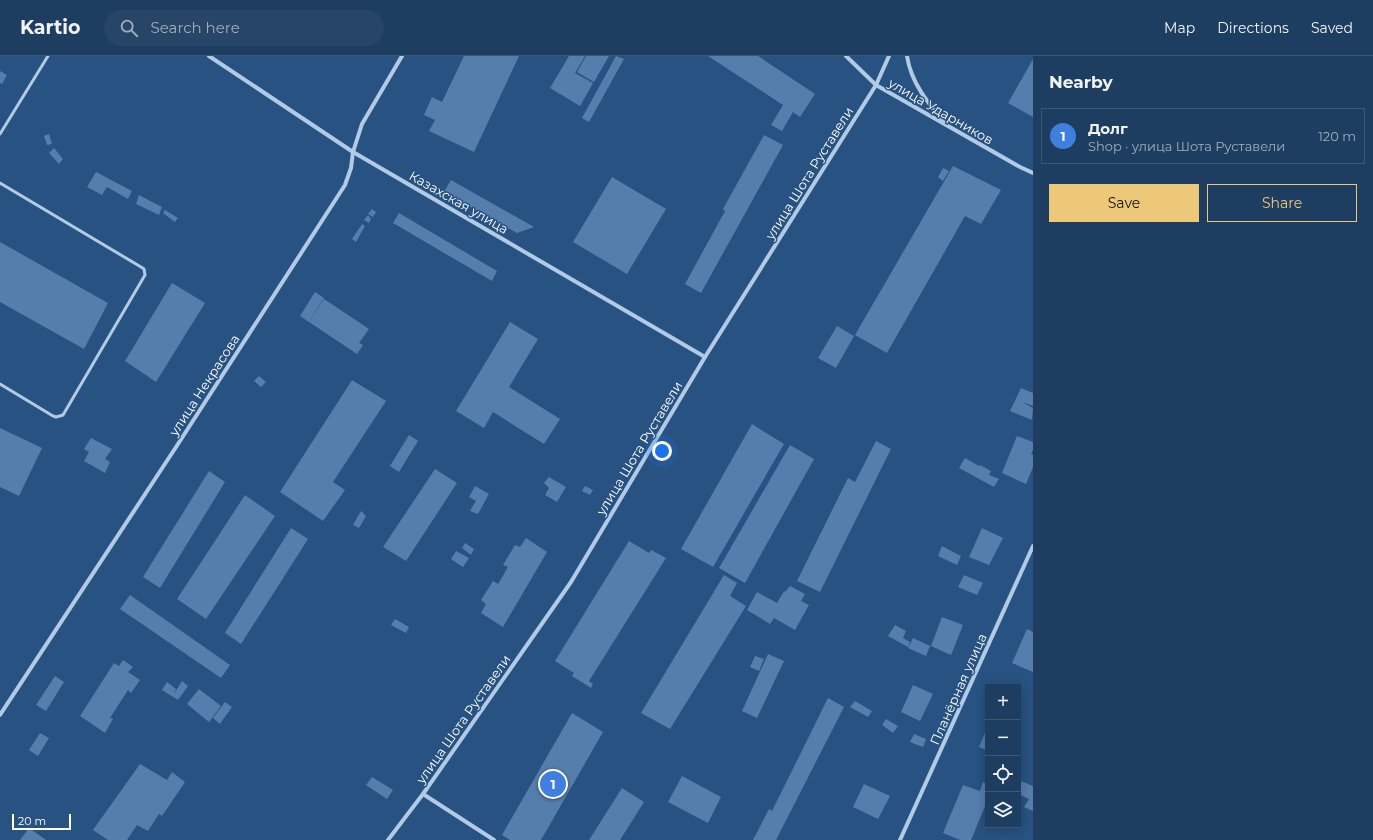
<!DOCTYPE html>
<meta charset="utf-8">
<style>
:root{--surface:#1e3e61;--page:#264567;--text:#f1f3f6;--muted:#a1aebd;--line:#3c5776;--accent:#edc878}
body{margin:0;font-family:Montserrat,sans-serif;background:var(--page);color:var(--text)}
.controls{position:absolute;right:12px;bottom:12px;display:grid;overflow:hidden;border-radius:0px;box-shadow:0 2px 10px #0003}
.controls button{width:36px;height:36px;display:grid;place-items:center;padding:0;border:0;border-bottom:1px solid var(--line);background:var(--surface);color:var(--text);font:20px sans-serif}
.scale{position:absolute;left:12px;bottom:10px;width:59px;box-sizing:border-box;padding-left:4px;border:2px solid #fff;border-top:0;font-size:11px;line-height:14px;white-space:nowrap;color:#fff;-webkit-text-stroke:3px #285281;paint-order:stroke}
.you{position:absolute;left:662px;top:395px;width:14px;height:14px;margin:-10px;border:3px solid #fff;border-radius:50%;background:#1a73e8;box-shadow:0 0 0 6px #1a73e833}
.badge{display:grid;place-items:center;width:26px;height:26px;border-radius:50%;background:var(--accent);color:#fff;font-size:13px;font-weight:700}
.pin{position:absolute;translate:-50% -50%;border:2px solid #fff;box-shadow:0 1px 4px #0006}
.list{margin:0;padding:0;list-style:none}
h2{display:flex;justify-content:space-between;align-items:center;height:52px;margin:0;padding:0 16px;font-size:17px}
h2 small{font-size:13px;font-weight:400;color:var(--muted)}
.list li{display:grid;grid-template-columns:26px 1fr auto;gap:12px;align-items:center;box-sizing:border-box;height:56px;margin:0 8px 8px;padding:0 8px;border:1px solid var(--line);border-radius:0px}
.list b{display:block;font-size:15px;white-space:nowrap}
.list p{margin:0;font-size:13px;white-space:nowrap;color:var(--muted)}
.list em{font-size:13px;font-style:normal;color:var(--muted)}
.actions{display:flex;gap:8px;padding:12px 16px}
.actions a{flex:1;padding:9px 0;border:1px solid var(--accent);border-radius:0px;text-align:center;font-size:14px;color:var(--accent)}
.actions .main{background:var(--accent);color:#111}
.icon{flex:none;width:22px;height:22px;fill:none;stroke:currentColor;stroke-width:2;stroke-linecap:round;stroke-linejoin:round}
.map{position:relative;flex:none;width:1033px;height:784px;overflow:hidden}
header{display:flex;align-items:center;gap:24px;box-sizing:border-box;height:56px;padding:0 20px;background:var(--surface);border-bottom:1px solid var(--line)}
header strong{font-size:19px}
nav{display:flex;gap:22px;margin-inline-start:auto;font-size:14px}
.search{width:280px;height:36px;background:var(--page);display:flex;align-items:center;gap:10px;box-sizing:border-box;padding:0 14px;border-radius:22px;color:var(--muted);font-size:15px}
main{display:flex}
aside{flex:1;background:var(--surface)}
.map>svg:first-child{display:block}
.building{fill:#557eac}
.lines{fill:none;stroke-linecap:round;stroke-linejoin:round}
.lane{stroke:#b1cae6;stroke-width:3}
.street{stroke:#b1cae6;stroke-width:4}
.labels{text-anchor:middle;stroke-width:3;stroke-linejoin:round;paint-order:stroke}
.street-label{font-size:13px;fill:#fff;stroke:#285281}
</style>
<header>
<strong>Kartio</strong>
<div class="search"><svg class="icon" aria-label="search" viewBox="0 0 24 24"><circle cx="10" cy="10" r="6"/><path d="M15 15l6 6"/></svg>Search here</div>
<nav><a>Map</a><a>Directions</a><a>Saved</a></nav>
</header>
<main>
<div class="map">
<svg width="1033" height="784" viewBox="0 0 1033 784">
<rect width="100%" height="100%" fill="#285281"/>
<g class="building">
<polygon points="464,0 519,0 474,96 429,75 435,64 424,59 432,41 442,46"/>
<polygon points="569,0 585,0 575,17 593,27 580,50 550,32"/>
<polygon points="586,0 609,0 594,26 577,16"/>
<polygon points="616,0 624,3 589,66 582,62"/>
<polygon points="708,0 758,0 815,38 800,61 793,56 782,75 771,69 783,49"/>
<polygon points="1033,3 1033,61 1008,47"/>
<polygon points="0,15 7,19 2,28 0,27"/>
<polygon points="49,78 52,88 47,89 44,80"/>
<polygon points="764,79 783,89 701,237 685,228 725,155 723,153"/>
<polygon points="54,92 63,103 59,108 49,97"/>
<polygon points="953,110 1001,134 981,168 965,160 887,297 855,279"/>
<polygon points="943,112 949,115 943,125 938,121"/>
<polygon points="96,116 132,135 128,143 107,131 102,139 87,131"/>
<polygon points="612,121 666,153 627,218 573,186"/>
<polygon points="451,124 534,171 517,177 444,136"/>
<polygon points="139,139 162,151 159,159 136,148"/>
<polygon points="372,153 376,156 373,161 368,158"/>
<polygon points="165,154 178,162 175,166 163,157"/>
<polygon points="399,157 497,215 492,225 393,167"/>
<polygon points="368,159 371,163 369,167 364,164"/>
<polygon points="362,168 365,170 356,186 352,183"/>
<polygon points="0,186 108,247 84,293 0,246"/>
<polygon points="172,227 205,247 156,326 125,305"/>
<polygon points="315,236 324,242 309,266 300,260"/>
<polygon points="324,243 369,273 359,287 363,289 357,298 309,266"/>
<polygon points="510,266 538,283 509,331 560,363 544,388 493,356 484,372 456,355"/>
<polygon points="837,270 854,280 836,312 818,302"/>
<polygon points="259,320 266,326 261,331 254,325"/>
<polygon points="352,324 386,345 333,426 345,434 323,465 280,436"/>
<polygon points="1021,332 1033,337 1033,350 1022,346 1033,352 1032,364 1010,355"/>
<polygon points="752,368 784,388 713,511 681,493"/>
<polygon points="0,372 42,392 19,440 0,431"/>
<polygon points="409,379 418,385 399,416 390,410"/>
<polygon points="1017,380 1033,386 1033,394 1031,398 1033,399 1033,411 1026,428 1002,417"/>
<polygon points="91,382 112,393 105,403 110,406 105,417 84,405 89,396 84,393"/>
<polygon points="876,385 891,393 820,536 797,525 848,422 855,426"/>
<polygon points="790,389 814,403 745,527 719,512"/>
<polygon points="965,402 979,410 980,409 991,415 989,419 999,423 994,431 959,412"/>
<polygon points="435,413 457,427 406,505 383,491"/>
<polygon points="209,415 225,426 160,532 143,521"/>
<polygon points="549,421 566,431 557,446 545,439 549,432 544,427"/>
<polygon points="475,430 489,438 478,458 470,455 476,445 469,441"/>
<polygon points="585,430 593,434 590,439 582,435"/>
<polygon points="245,439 275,460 206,563 177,543"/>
<polygon points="361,455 366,460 359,472 353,469"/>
<polygon points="291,472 308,483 241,588 225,577"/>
<polygon points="982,472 1003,482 989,509 969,501"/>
<polygon points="526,482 547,496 503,571 481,557 486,548 481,544 493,525 498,528 508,511 503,509 515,489 520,491"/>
<polygon points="629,485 649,497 651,494 666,502 589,625 593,628 591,632 572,620 574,617 555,605"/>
<polygon points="465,487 474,493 471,499 462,492"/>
<polygon points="942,490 961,500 957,509 938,500"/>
<polygon points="456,495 469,502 463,511 451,503"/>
<polygon points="724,519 737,527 730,540 746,550 670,673 641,657"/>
<polygon points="964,519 983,527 977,539 958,531"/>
<polygon points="790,530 805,538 801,545 809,549 795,574 774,562 770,568 747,554 757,536 777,547 784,535 785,536"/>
<polygon points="130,539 230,609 221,622 120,553"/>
<polygon points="942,561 963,569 951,599 931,590"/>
<polygon points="395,563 409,571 406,577 391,569"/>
<polygon points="895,569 906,575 903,582 910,586 908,591 888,580"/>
<polygon points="1027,573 1033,576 1033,616 1012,607"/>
<polygon points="913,582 930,590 926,600 908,592"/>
<polygon points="768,598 784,605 757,662 742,655"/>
<polygon points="755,600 764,603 759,615 750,611"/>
<polygon points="123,604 133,611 128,616 140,624 131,637 128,634 110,662 113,663 105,677 80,660 114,607 119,610"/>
<polygon points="55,620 64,626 46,655 36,649"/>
<polygon points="182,625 188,630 178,644 162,634 167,626 176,633 174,638"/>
<polygon points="913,629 933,638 920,665 901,656"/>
<polygon points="199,633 221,650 209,666 187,648"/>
<polygon points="828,642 844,651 776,784 753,784 769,753 772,755"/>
<polygon points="855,645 872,655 868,661 850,651"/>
<polygon points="225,646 232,651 220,668 213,662"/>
<polygon points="572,657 603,676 541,784 510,784 502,779"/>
<polygon points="886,663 898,670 893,677 882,669"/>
<polygon points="988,670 988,695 979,691"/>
<polygon points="40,677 49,682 38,700 29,694"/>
<polygon points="914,678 926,683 923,691 910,686"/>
<polygon points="140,708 167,724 172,716 185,726 162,760 159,758 148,775 137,769 127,784 108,784 93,774"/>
<polygon points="682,720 721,741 708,767 668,746"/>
<polygon points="372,721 393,734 387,743 366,729"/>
<polygon points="1018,724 1033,730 1033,755 1024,751 1029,743 1018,738"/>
<polygon points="983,726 988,729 988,743 971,784 960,784 943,777 963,729 980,735"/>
<polygon points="864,728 890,740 878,763 853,751"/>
<polygon points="622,732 644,746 620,784 589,784"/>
<polygon points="29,772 46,784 20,784"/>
</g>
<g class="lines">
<g class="lane">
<polyline points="0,78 48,0"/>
<polyline points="0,127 141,211 144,213 145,219 63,359 56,361 53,360 0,328"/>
</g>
<g class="street">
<polyline points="209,0 353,96 705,301"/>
<polyline points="846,0 876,29 1020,111 1033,117"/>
<path d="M907 0C911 27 928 47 945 67"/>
<polyline points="0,659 178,388 345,129 351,112 353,96 362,68 402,0"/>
<polyline points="423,738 494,784"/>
<polyline points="388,784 423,738 571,526 705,301 876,29 889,0"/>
<polyline points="900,784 1033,490"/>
</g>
</g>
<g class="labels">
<g class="street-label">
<text transform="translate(941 55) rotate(30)" y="5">улица Ударников</text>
<text transform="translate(809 117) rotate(-58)" y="5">улица Шота Руставели</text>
<text transform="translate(459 146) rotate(30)" y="5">Казахская улица</text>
<text transform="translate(204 329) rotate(-57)" y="5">улица Некрасова</text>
<text transform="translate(639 392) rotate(-59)" y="5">улица Шота Руставели</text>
<text transform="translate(958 633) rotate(-66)" y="5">Планёрная улица</text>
<text transform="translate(463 663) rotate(-55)" y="5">улица Шота Руставели</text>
</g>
</g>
</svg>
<div class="controls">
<button>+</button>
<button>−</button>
<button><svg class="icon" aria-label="locate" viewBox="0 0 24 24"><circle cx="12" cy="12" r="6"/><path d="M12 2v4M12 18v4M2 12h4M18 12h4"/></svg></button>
<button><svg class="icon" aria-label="layers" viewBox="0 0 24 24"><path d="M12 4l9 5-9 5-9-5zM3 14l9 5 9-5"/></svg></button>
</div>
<div class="scale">20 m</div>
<div class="you"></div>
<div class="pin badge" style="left:553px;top:728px;background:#3f7fe0">1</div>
</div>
<aside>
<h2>Nearby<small></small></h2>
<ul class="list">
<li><span class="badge" style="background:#3f7fe0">1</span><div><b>Долг</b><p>Shop · улица Шота Руставели</p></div><em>120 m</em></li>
</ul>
<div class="actions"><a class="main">Save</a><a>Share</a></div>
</aside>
</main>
